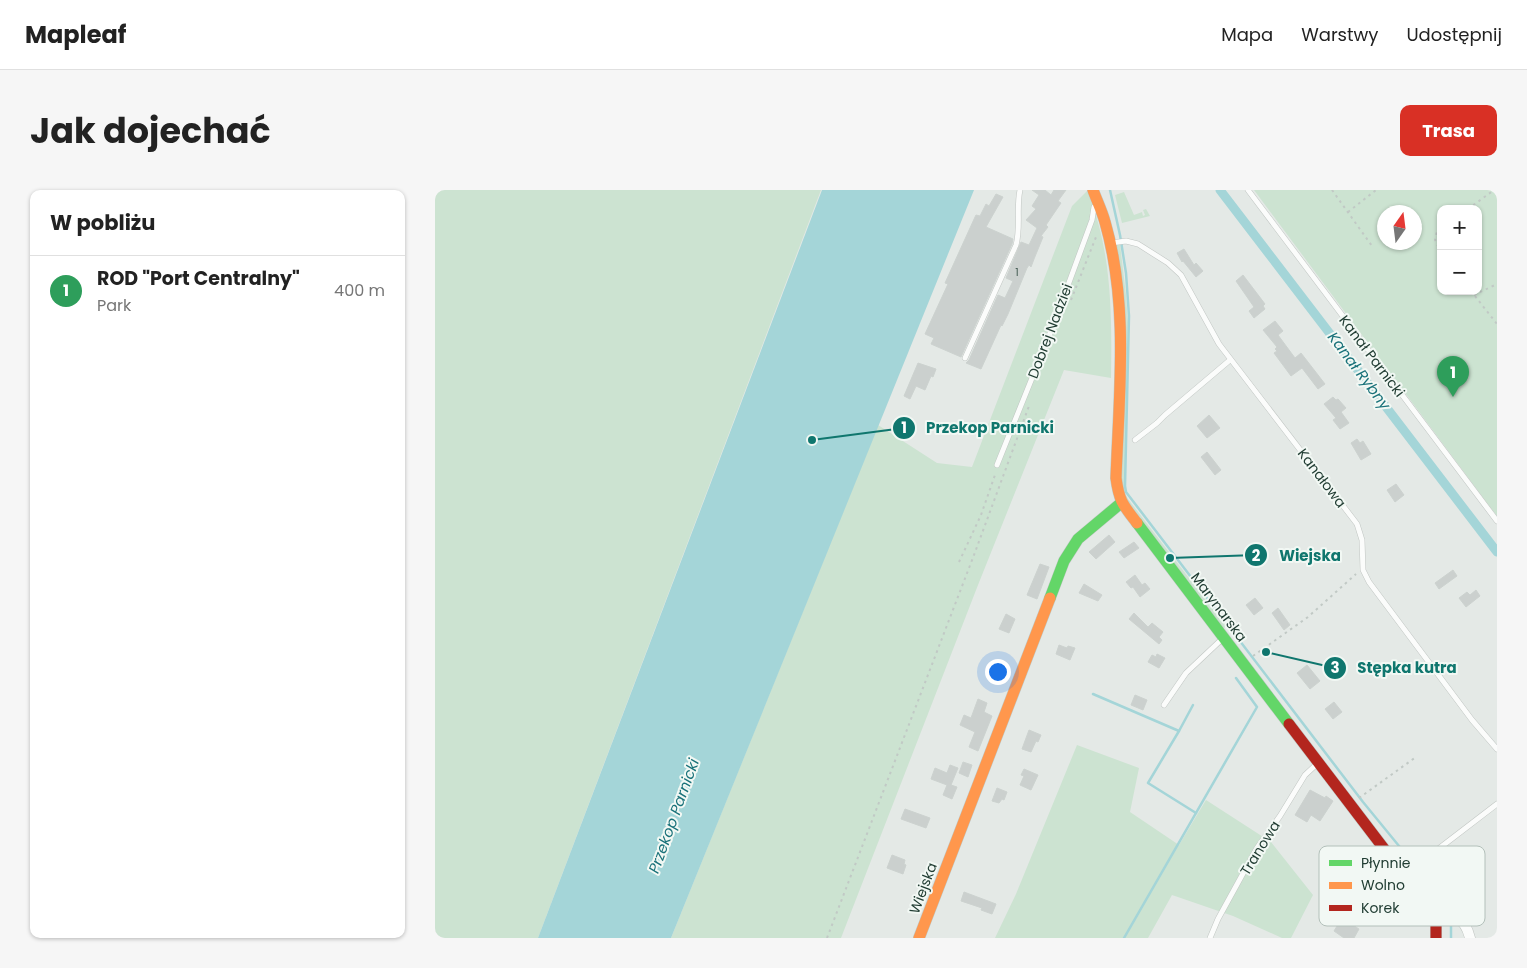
<!DOCTYPE html>
<html lang="pl">
<meta charset="utf-8">
<style>
:root{--surface:#fff;--page:#f6f6f6;--text:#222;--muted:#767676;--line:#e0e0e0;--accent:#d93025}
body{margin:0;font-family:Poppins,sans-serif;background:var(--page);color:var(--text)}
.controls{position:absolute;right:15px;top:15px;display:grid;overflow:hidden;border-radius:10px;box-shadow:0 1px 4px #0004}
.controls button{width:45px;height:45px;display:grid;place-items:center;padding:0;border:0;border-bottom:1px solid var(--line);background:var(--surface);color:var(--text);font:25px sans-serif}
.compass{position:absolute;left:942px;top:15px;width:45px;height:45px;border-radius:50%;background:var(--surface);box-shadow:0 1px 4px #0004;rotate:14deg}
.you{position:absolute;left:562px;top:481px;width:18px;height:18px;margin:-12px;border:4px solid #fff;border-radius:50%;background:#1a73e8;box-shadow:0 0 0 8px #1a73e833}
.badge{display:grid;place-items:center;width:32px;height:32px;border-radius:50%;background:var(--accent);color:#fff;font-size:16px;font-weight:700}
.pin{position:absolute;translate:-50% -41px;filter:drop-shadow(0 1px 2px #0008)}
.pin::after{content:'';position:absolute;top:26px;width:18px;height:15px;background:inherit;clip-path:polygon(0 0,100% 0,50% 100%)}
.list{margin:0;padding:0;list-style:none}
h2{display:flex;justify-content:space-between;align-items:center;height:65px;margin:0;padding:0 20px;font-size:21px}
h2 small{font-size:16px;font-weight:400;color:var(--muted)}
.list li{display:grid;grid-template-columns:32px 1fr auto;gap:15px;align-items:center;box-sizing:border-box;height:70px;padding:0 20px;border-top:1px solid var(--line)}
.list b{display:block;font-size:19px;white-space:nowrap}
.list p{margin:0;font-size:16px;white-space:nowrap;color:var(--muted)}
.list em{font-size:16px;font-style:normal;color:var(--muted)}
.map{position:relative;flex:none;width:1062px;height:748px;overflow:hidden;border-radius:10px}
header{display:flex;align-items:center;gap:30px;box-sizing:border-box;height:70px;padding:0 25px;background:var(--surface);border-bottom:1px solid var(--line)}
header strong{font-size:24px}
nav{display:flex;gap:28px;margin-inline-start:auto;font-size:18px}
.intro{display:flex;align-items:center;justify-content:space-between;box-sizing:border-box;height:120px;padding:0 30px}
h1{margin:0;font-size:35px}
.button{padding:12px 22px;border-radius:10px;background:var(--accent);color:#fff;font-size:18px;font-weight:700}
main{display:flex;gap:30px;padding:0 30px}
aside{flex:1;background:var(--surface);border-radius:10px;box-shadow:0 1px 4px #0004}
.map>svg:first-child{display:block}
.green{fill:#cce3d1;fill-rule:evenodd}
.water{fill:#a4d5d8}
.lines{fill:none;stroke-linecap:round;stroke-linejoin:round}
.stream{stroke:#a4d5d8;stroke-width:2.5}
.canal{stroke:#a4d5d8;stroke-width:9}
.building{fill:#cbd0ce;stroke:#ccd2cf}
.lane-casing{stroke:#c1c6c3;stroke-width:6}
.street-casing{stroke:#c1c6c3;stroke-width:11}
.fast-casing{stroke:#bfc7c3;stroke-width:12}
.slow-casing{stroke:#bfc7c3;stroke-width:12}
.jam-casing{stroke:#bfc7c3;stroke-width:12}
.path{stroke:#c1c9c5;stroke-width:2;stroke-dasharray:2.5 4;stroke-linecap:butt}
.lane{stroke:#fbfcfb;stroke-width:5}
.street{stroke:#fbfcfb;stroke-width:10}
.fast{stroke:#63d668;stroke-width:11}
.slow{stroke:#ff974d;stroke-width:11}
.jam{stroke:#b3261e;stroke-width:11}
.labels{text-anchor:middle;stroke-width:4;stroke-linejoin:round;paint-order:stroke}
.number-label{font-size:11px;fill:#4c625a}
.street-label{font-size:14px;fill:#213d33;stroke:#f2f8f4}
.water-label{font-size:15px;font-style:italic;fill:#1a727a;stroke:#f2f8f4}
.key{fill:#f2f8f4;stroke:#b3c0ba;stroke-width:1}
.key-label{font-size:14px;fill:#213d33}
.leader{fill:none;stroke:#0f766e;stroke-width:2}
.callout-dot{fill:#0f766e;stroke:#f2f8f4;stroke-width:2}
.mark-label{font-size:15px;text-anchor:middle;font-weight:bold;fill:#fff}
.callout-label{font-size:15px;text-anchor:middle;font-weight:bold;fill:#0f766e;stroke:#f2f8f4;stroke-width:4;stroke-linejoin:round;paint-order:stroke}
</style>
<header>
<strong>Mapleaf</strong>
<nav><a>Mapa</a><a>Warstwy</a><a>Udostępnij</a></nav>
</header>
<div class="intro"><h1>Jak dojechać</h1><a class="button">Trasa</a></div>
<main>
<aside>
<h2>W pobliżu<small></small></h2>
<ul class="list">
<li><span class="badge" style="background:#2e9e5b">1</span><div><b>ROD &quot;Port Centralny&quot;</b><p>Park</p></div><em>400 m</em></li>
</ul>
</aside>
<div class="map">
<svg width="1062" height="748" viewBox="0 0 1062 748">
<rect width="100%" height="100%" fill="#e4e9e6"/>
<g class="green">
<polygon points="0,0 386,0 103,748 0,748"/>
<path d="M819 0H1062V326L1052 313ZM1006 19H1043V101H1006ZM949 22H979V52H949Z"/>
<path d="M652 1C677 59 677 125 676 188L629 180 543 395 406 748H236L443 235 502 273 537 277 637 16Z"/>
<polygon points="689,2 699,25 707,22 708,26 710,25 708,20 711,19 715,26 687,33 680,5"/>
<polygon points="681,54 685,54 691,105 693,133 690,303 693,309 791,436 788,439 687,303"/>
<polygon points="642,555 704,578 695,622 744,655 771,610 836,652 878,705 856,748 847,748 798,726 737,705 713,748 560,748 581,704"/>
</g>
<polygon class="water" points="387,0 539,0 236,748 103,748"/>
<g class="lines">
<g class="stream">
<polyline points="675,0 685,45 691,83 694,126 690,296 691,302 928,612 1000,700 1016,736 1016,748"/>
<polyline points="658,504 744,541 713,593 761,623"/>
<polyline points="744,541 758,515"/>
<polyline points="689,748 822,517 801,488"/>
</g>
<polyline class="canal" points="785,0 1062,362"/>
</g>
<g class="building">
<polygon points="597,0 610,0 616,5 619,0 631,0 623,11 626,13 611,35 613,37 606,46 608,47 599,69 596,77 594,75 592,78 573,124 567,136 566,135 546,179 531,173 534,170 563,105 570,108 578,91 571,88 586,52 594,55 602,38 591,30 601,19 597,16 604,5"/>
<polygon points="561,4 568,7 551,37 578,49 577,54 526,167 496,154 499,148 490,144 513,94 510,93 540,27 541,25 545,26 551,14 554,16"/>
<polygon points="749,59 759,75 761,73 768,81 761,87 748,71 747,72 742,63"/>
<polygon points="808,85 830,114 828,116 830,119 819,128 814,121 819,117 801,91"/>
<polygon points="840,131 848,141 843,145 860,168 866,163 890,194 883,199 867,178 856,186 839,163 842,161 840,159 842,157 828,140"/>
<polygon points="483,173 501,179 498,187 496,186 490,200 481,196 475,209 469,206"/>
<polygon points="898,207 901,210 903,209 911,218 906,222 914,233 905,239 898,230 901,228 889,214"/>
<polygon points="774,225 785,238 772,248 762,236"/>
<polygon points="922,249 925,253 928,251 936,264 926,270 916,253"/>
<polygon points="772,262 786,280 780,285 766,267"/>
<polygon points="961,294 969,305 960,312 952,300"/>
<polygon points="674,345 680,352 661,369 654,362"/>
<polygon points="699,352 704,358 689,368 684,362"/>
<polygon points="605,374 614,377 602,409 592,405"/>
<polygon points="1018,380 1022,386 1004,399 1000,393"/>
<polygon points="700,385 707,395 710,393 715,399 705,407 698,397 696,398 691,392"/>
<polygon points="649,394 667,405 663,411 644,403"/>
<polygon points="1041,400 1045,406 1031,417 1024,408 1032,402 1035,405"/>
<polygon points="820,408 828,418 819,425 811,415"/>
<polygon points="843,418 855,435 849,440 837,423"/>
<polygon points="699,423 713,437 717,433 728,442 724,447 727,450 724,454 694,429"/>
<polygon points="571,424 580,429 574,443 564,439"/>
<polygon points="624,455 632,458 633,456 640,458 635,470 621,464"/>
<polygon points="722,464 730,468 724,478 713,472 717,465 721,467"/>
<polygon points="872,475 885,491 875,499 862,483"/>
<polygon points="700,505 712,510 708,520 696,515"/>
<polygon points="543,509 552,513 549,522 557,526 543,561 534,557 540,542 525,535 529,525 536,528"/>
<polygon points="899,512 907,522 898,529 890,519"/>
<polygon points="594,540 606,545 603,552 601,551 596,562 587,559"/>
<polygon points="528,572 537,575 533,587 524,583"/>
<polygon points="515,575 523,578 516,595 522,597 517,609 508,605 512,595 496,589 500,578 512,583"/>
<polygon points="589,579 603,585 596,600 585,595 589,586 586,585"/>
<polygon points="562,598 572,602 569,610 567,609 564,613 557,611"/>
<polygon points="875,600 890,608 891,606 898,611 885,631 876,625 872,632 860,625"/>
<polygon points="470,619 495,628 491,638 466,629"/>
<polygon points="457,665 470,670 469,674 471,675 468,684 452,678"/>
<polygon points="529,702 561,714 557,724 546,720 547,718 526,711"/>
<polygon points="907,728 924,739 919,748 909,748 899,741"/>
</g>
<g class="lines">
<g class="lane-casing">
<g id="lane">
<polyline points="813,0 1062,331"/>
<polyline points="676,53 691,51 703,54 733,73 746,85 784,154 922,334 927,350 928,380 934,392 1037,530 1062,559"/>
<path d="M530 168 581 55C586 37 581 18 585 0"/>
<polyline points="700,250 722,233 730,225 795,170"/>
<polyline points="562,275 618,136 657,30 659,17"/>
<polyline points="729,515 751,483 786,450"/>
<path d="M1001 725 1021 726C1024 701 986 686 1002 660L1062 614"/>
<polyline points="775,748 783,729 822,658 845,626 870,585 883,573"/>
</g>
</g>
<g class="street-casing">
<path id="street" d="M1021 726C1028 731 1033 739 1035 748"/>
</g>
<g class="fast-casing">
<g id="fast">
<polyline points="702,333 854,534"/>
<polyline points="615,408 629,371 643,349 686,313"/>
</g>
</g>
<g class="slow-casing">
<g id="slow">
<path d="M658 0C662 11 667 21 670 32 694 115 684 204 681 288 684 311 688 315 702 333"/>
<polyline points="484,748 615,408"/>
</g>
</g>
<g class="jam-casing">
<polyline id="jam" points="854,534 995,719 1001,732 1001,748"/>
</g>
<g class="path">
<polyline points="897,0 937,56"/>
<polyline points="1033,19 1059,0"/>
<polyline points="913,22 941,0"/>
<polyline points="1006,38 1002,41 1000,50 1006,62"/>
<polyline points="1036,101 1062,134"/>
<polyline points="1039,105 1062,94"/>
<polyline points="636,110 661,47"/>
<polyline points="524,372 546,325 561,282"/>
<polyline points="818,466 873,427 921,384"/>
<polyline points="924,608 981,567"/>
<polyline points="392,748 539,365 594,216"/>
</g>
<use href="#lane" class="lane"/>
<use href="#street" class="street"/>
<use href="#fast" class="fast"/>
<use href="#slow" class="slow"/>
<use href="#jam" class="jam"/>
</g>
<g class="labels">
<g class="number-label">
<text x="582" y="86">1</text>
</g>
<g class="street-label">
<text transform="translate(615 141) rotate(-69)" y="5">Dobrej Nadziei</text>
<text transform="translate(937 166) rotate(53)" y="5">Kanał Parnicki</text>
<text transform="translate(887 288) rotate(53)" y="5">Kanałowa</text>
<text transform="translate(784 417) rotate(53)" y="5">Marynarska</text>
<text transform="translate(825 658) rotate(-58)" y="5">Tranowa</text>
<text transform="translate(488 698) rotate(-69)" y="5">Wiejska</text>
</g>
<g class="water-label">
<text transform="translate(924 181) rotate(53)" y="5">Kanał Rybny</text>
<text transform="translate(239 626) rotate(-70)" y="5">Przekop Parnicki</text>
</g>
</g>
<rect x="884" y="656" width="166" height="80" rx="8" class="key"/>
<rect x="894" y="670" width="23" height="6" fill="#63d668"/>
<rect x="894" y="692" width="23" height="7" fill="#ff974d"/>
<rect x="894" y="715" width="23" height="6" fill="#b3261e"/>
<g class="key-label">
<text x="926" y="678">Płynnie</text>
<text x="926" y="700">Wolno</text>
<text x="926" y="723">Korek</text>
</g>
<path class="leader" d="M377 250L469 238M735 368L821 365M831 462L900 478"/>
<g class="callout-dot">
<circle cx="377" cy="250" r="5"/>
<circle cx="735" cy="368" r="5"/>
<circle cx="831" cy="462" r="5"/>
<circle cx="469" cy="238" r="12"/>
<circle cx="821" cy="365" r="12"/>
<circle cx="900" cy="478" r="12"/>
</g>
<g class="mark-label">
<text x="469" y="243">1</text>
<text x="821" y="371">2</text>
<text x="900" y="483">3</text>
</g>
<g class="callout-label">
<text x="555" y="243">Przekop Parnicki</text>
<text x="875" y="371">Wiejska</text>
<text x="972" y="483">Stępka kutra</text>
</g>
</svg>
<div class="controls">
<button>+</button>
<button>−</button>
</div>
<svg class="compass" viewBox="-18 -18 36 36"><path d="M0-13l5 13h-10z" fill="#e53935"/><path d="M0 13l5-13h-10z" fill="#767676"/></svg>
<div class="you"></div>
<div class="pin badge" style="left:1018px;top:207px;background:#2e9e5b">1</div>
</div>
</main>
